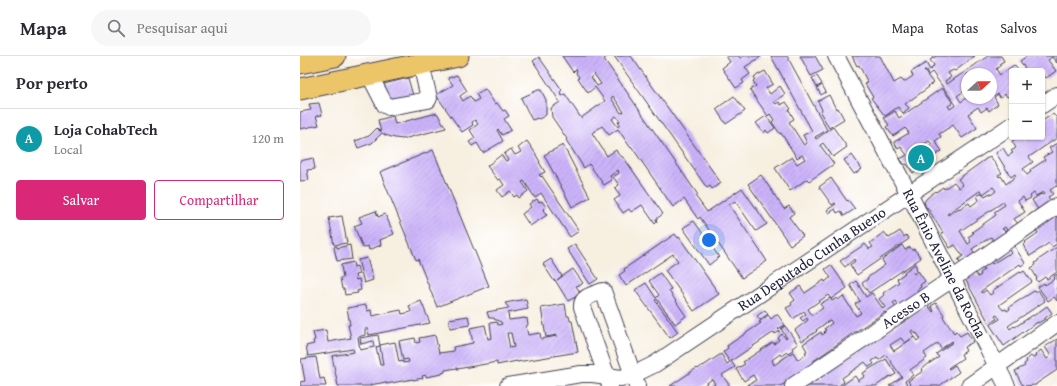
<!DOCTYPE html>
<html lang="pt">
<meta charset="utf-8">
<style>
:root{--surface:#fff;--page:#f7f7f7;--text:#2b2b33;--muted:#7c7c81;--line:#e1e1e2;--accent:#db2777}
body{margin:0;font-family:"Gentium Book Plus",serif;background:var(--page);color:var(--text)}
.controls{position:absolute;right:12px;top:12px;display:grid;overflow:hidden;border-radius:4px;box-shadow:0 1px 3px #0004}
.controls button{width:36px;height:36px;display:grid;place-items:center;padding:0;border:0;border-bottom:1px solid var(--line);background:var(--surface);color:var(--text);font:20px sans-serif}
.compass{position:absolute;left:661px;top:12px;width:36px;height:36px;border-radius:50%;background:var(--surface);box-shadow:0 1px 3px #0004;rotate:69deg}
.you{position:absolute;left:409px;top:184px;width:14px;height:14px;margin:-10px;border:3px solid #fff;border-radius:50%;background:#1a73e8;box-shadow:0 0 0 6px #1a73e833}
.badge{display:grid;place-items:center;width:26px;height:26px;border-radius:50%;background:var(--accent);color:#fff;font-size:13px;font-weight:700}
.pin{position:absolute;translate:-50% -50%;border:2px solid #fff;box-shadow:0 1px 4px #0006}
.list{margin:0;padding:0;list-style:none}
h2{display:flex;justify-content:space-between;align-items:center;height:52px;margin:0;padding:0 16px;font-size:17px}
h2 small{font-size:13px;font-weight:400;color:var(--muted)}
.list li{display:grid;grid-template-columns:26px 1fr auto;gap:12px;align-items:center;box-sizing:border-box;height:60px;padding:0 16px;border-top:1px solid var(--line)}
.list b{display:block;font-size:15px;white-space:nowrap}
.list p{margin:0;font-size:13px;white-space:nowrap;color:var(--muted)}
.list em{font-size:13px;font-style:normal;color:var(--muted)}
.actions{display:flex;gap:8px;padding:12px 16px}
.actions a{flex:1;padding:9px 0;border:1px solid var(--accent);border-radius:4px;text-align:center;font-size:14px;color:var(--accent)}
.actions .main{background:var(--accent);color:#fff}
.icon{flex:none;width:22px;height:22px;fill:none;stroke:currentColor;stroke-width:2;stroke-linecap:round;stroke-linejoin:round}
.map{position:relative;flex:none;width:757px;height:330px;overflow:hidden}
header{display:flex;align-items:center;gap:24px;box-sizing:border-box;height:56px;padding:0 20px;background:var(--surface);border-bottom:1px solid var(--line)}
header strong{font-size:19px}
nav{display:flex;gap:22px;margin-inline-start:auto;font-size:14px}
.search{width:280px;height:36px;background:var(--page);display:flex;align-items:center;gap:10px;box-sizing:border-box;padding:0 14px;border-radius:22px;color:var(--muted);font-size:15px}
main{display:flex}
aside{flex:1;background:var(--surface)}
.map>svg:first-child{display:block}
.building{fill:url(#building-hatch);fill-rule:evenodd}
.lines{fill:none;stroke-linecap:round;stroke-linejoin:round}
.minor-casing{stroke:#424154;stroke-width:18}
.major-casing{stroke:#424154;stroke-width:23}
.minor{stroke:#fff;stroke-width:16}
.major{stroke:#edc569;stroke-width:21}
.labels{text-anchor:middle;stroke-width:4;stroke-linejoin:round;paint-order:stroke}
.street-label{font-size:15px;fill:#22223b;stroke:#fff}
</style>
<header>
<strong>Mapa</strong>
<div class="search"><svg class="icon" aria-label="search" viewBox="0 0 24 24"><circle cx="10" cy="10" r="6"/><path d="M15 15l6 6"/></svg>Pesquisar aqui</div>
<nav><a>Mapa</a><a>Rotas</a><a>Salvos</a></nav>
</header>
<main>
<aside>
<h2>Por perto<small></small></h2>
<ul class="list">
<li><span class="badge" style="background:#0f9aa8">A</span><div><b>Loja CohabTech</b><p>Local</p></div><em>120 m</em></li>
</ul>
<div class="actions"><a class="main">Salvar</a><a>Compartilhar</a></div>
</aside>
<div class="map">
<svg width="757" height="330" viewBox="0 0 757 330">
<defs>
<pattern id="building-hatch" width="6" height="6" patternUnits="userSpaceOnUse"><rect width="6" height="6" fill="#ccb3fa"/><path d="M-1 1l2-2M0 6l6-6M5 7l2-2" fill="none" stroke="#af9ad7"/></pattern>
</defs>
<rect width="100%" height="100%" fill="#fff"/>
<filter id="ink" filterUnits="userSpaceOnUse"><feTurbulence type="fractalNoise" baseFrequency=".025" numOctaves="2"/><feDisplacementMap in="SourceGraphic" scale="8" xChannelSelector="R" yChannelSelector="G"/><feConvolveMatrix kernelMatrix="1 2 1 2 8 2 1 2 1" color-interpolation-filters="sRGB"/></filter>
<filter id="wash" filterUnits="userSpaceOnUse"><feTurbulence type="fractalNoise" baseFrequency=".012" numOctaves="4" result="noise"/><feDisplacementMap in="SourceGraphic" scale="16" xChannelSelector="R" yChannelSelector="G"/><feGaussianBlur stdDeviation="0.9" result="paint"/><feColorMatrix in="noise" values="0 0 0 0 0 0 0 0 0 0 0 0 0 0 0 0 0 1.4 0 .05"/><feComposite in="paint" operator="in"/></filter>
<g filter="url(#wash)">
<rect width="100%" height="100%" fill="#f7efe0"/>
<g id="blocks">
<g class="building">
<path d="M262 0H308L304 3 398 139 396 141 407 156 442 132 467 168 456 175 435 145 429 149 467 205 442 222 400 161 398 163 384 143 373 151 331 90 330 91 318 73 309 79 302 70 292 77 307 100 316 94 318 98 324 102 363 158 356 163 357 166 355 168 342 149 331 156 329 153 323 157 314 144 320 140 315 132 319 129 313 121 319 117 318 114 310 120 312 124 304 129 289 108 284 112 266 84 267 83 252 61 251 52 260 46 233 5 239 1 262 34 260 36 262 40 265 38 281 62 305 45 295 31 288 37 278 22 279 21 276 17 277 15 276 13 273 16ZM294 18 301 28 297 30 291 21ZM313 40 324 56 321 57 311 42ZM316 60 320 65 318 66 320 69 318 71 312 63Z"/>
<polygon points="314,0 331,0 421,127 412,133 410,130 407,132"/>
<polygon points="426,0 439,0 440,2 444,0 462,0 445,11 450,18 442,24 444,27 436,32 422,12 430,6"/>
<polygon points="471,0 487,0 527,74 515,81 516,83 533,71 547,91 533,101 523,87 520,89 534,108 509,125 507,123 490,135 475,112 492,101 497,108 505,103 502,99 497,102 481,77 480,78 472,66 474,64 470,58 468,60 454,40 450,34 456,30 453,25 455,23 454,21 465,15 473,28 466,32 470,38 480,30 485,38 474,46 476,48 479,46 481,49 486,46 491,53 489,54 494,63 489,66 504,89 507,87 503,79 512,75"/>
<polygon points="500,0 515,0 523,14 511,20"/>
<path d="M552 0H580L594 27 601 23 604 26 613 20 611 16 626 7 630 14 633 11 634 9 630 4 636 0H675L655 15 653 14 648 17 651 21 645 25 647 28 688 0H701L704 5 699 8 701 9 696 13 700 19 714 9 719 15H712V25L711 26 712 29 708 32 712 38 707 41 705 38 700 42 698 38 694 41 698 48 689 55 687 52 681 56 678 51 668 58 677 72 662 82 653 69 639 78 641 81 635 85 642 95 628 104 629 105 613 117 607 108 605 109 600 103 607 99 601 91 598 93 594 86 609 77 605 72 593 80 586 71 589 69 584 62 595 55 599 62 642 32 653 47 648 50 650 53 656 49 632 16 628 19 626 15H624L633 27 628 30 629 31 605 48 609 52 603 57 598 51 585 60 571 42 573 41 565 28 568 27 559 9 557 10ZM667 18H691V42H667V41L661 46 657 40 667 33ZM629 85 632 88 622 95 620 91 619 92 618 90 623 87 624 88Z"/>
<polygon points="727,0 757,0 757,7 752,1 748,4 756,15 746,22 740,13 736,15 727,15 720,5"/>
<polygon points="157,19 167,35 160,40 163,45 170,40 174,46 179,43 176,38 185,33 195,48 197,47 203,55 205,54 209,60 204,63 211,74 202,79 198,73 197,74 203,85 183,97 177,87 172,90 169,86 175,82 170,74 178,68 175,64 172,66 173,69 162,76 136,39 153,29 148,22"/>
<polygon points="517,20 522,28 517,31 512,22"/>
<polygon points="108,22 114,43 91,46 84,28"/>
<polygon points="522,29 526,36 521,39 517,32"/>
<polygon points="238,34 241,34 246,44 246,59 239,63 238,62 232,64 221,42"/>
<polygon points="529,39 536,53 538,52 544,63 529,72 520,56 522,54 518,45"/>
<polygon points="434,40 445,55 426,68 416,53"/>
<polygon points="19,47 22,59 16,60 19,69 0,73 0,56 11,54 9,48"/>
<polygon points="137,57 146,72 103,83 95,82 85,79 82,77 72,87 58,92 55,85 69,80 77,72 81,76 78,64 93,60 95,68"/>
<path d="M753 58 757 62V82L729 101 733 106 723 113 727 119 731 116 730 114 745 104 743 101 752 96 749 92 757 87V131L756 130 750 134 753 138 748 141 752 146 739 155 732 144 741 138 742 139 744 138 743 136 736 140 734 137 730 140 731 142 725 145 723 141 718 145 725 156 714 163 719 169 708 176 705 171 702 173H703L707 178 695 186 691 181 672 193 676 199 662 209 658 204 663 200 655 189 650 192 641 178 643 177 627 151 626 152 624 146 627 142 635 135 636 136 643 131 644 133 654 126 659 132 663 129 658 123 690 100 702 117 698 119 699 121 701 120 706 128 716 120 715 118 711 121 696 97 703 92 708 100 713 97 711 95 716 92 712 85 719 81H723L726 85 730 82 729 81H742V65ZM693 131 696 135 691 139 690 137 685 140 683 138ZM681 134 683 138 682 137 677 140 679 144 671 150 669 147 659 153V152L648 159 647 158ZM703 146 705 149 694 156 696 159 672 176 674 177 668 181 671 186 668 188 660 175Z"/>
<polygon points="466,60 475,72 468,77 466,74 464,77 456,67"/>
<polygon points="227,85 236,98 236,99 240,106 239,106 245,116 239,119 241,121 242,120 279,175 270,181 241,137 235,142 224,125 222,126 228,135 219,142 217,139 214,141 210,135 202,141 197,134 204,129 200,123 198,124 187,110 201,99 206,105 208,104 204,98 211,93 215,99 221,96 218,92"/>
<polygon points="263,89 290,141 272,151 244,99"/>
<polygon points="133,94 189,230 137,251 118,203 116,204 80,116"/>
<polygon points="552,99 562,113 554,118 544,104"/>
<polygon points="13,102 15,113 7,114 9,124 0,125 0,105"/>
<polygon points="461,119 484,153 489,150 494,157 489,161 503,180 490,189 448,128"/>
<polygon points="531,122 547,145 548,144 555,153 544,160 541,155 537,157 535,153 529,157 527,154 536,148 535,147 532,149 519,131"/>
<polygon points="237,143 239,146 242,145 246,151 243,154 247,159 230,170 222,158 231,151 229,148"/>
<polygon points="76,155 78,161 85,158 94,178 80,184 81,189 69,194 68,190 63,192 54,170 62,167 59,161"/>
<polygon points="757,156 757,182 755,183 757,188 752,191 749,187 730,200 723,189 726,187 725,186 738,177 735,173"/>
<polygon points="42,160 47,187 34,189 29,162"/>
<polygon points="394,165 419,201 409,209 383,172"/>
<polygon points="600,175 604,181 606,179 609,183 557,219 550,209 555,205 554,203 545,211 540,205 565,188 569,193 573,191 570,187 584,176 589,182"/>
<polygon points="375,178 378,182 379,181 419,238 394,255 365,214 378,205 373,198 326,230 319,219 325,215 324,213"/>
<polygon points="275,188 298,223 290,228 267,193"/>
<polygon points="713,188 725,207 721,210 720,208 681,235 682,237 686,234 690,239 693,237 692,235 720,216 721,217 724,215 732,226 699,249 703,254 706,253 707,255 710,253 709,251 734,235 735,236 738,234 745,245 708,270 710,273 714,270 715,271 733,259 733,260 747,250 752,257 745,262 745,263 738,267 738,266 733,269 704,290 690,269 700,263 697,259 695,260 697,263 689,267 664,221 671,217 672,219 675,217 678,221 681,219 680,217 684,214 681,209 689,204 692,208 708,198 709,199 711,197 708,192"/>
<polygon points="50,189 52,203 37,205 34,191 37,190 37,192"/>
<polygon points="602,189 605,194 610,191 612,194 614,193 621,202 569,237 562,227 568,223 567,222 585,209 582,204"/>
<polygon points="757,191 757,216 747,223 745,221 738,226 736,223 737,222 731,212 736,209 735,207 738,205 738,204"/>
<polygon points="67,202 73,224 64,227 58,204"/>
<polygon points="251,203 262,220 257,224 273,213 283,227 279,230 278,229 276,230 281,238 268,245 255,224 254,225 243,208"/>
<polygon points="53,206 54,211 57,210 59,218 55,219 56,224 59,223 61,234 57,235 58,237 45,239 44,233 42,233 40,222 43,222 41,209"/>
<polygon points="615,208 617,213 613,216 614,218 618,215 625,225 620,229 621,231 617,234 619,237 599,250 596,245 593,247 596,252 587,259 585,256 549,280 512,306 513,308 505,313 504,313 484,328 480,330 446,330 456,324 453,319 444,325 436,313 445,308 443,306 473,286 474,288 479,284 478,282 482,278 486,283 487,282 481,273 485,270 498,288 492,292 493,294 488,297 487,296 481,300 480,298 472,304 474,309 493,296 498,304 507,298 505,296 507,295 503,288 521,276 522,279 525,277 524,276 526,274 524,273 532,267 530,264 516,274 517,275 502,285 495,274 508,264 507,262 503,265 500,262 506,258 504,255 493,263 486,252 492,249 491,247 495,244 490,237 500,230 505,237 524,224 525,226 530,222 531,222 525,213 531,209 547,232 531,243 528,239 508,253 512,259 523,252 520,248 530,242 532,245 537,242 538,244 543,240 556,260 561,257 555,248 560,245 550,229 556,225 566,241 572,237 583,253 585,251 579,243 584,239 583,237 599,226 597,223 605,217 604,216"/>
<polygon points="360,217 371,233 369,235 386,260 375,268 357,243 355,244 378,276 370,282 335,234 346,227 356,242 359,239 349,225"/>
<polygon points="757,218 757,231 756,232 757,234 757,245 754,241 748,245 738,231 744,227 745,229 753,224 755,222 754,220"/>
<path d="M226 243 228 253 208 257 209 264 225 262V263L227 262 228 269 226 270 228 279 240 277 241 283 257 280V279L246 281 241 252 265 248 267 260H269L270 265H272L278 296 217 306V305L197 309V306L157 313V312L145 314V316L142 317V318L126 321V319L122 320 123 322 113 324V323L86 328V326L70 329 71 330H38L32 300 54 296 53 293 8 300 6 290 14 288 13 285 15 284 13 276 26 274 28 286 51 282 48 269H50L47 252 66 249 67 255 71 254 72 260 101 254 102 258 111 256 109 250 121 245 130 267 69 279 68 273H65V279L58 281 60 294 74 291 73 285 61 288 60 282 78 279 80 290V289L95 286 99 306 103 305V307L109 306 108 303 103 304 99 285 115 282 116 287 120 286 119 282 135 279 139 297 154 295 153 291 173 287 170 272 185 269 188 283 192 282 190 267 197 266 198 269 202 268 201 266 194 263V262H189L187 256 209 252 205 247ZM207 277H211L214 291 210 292ZM80 290 83 309H80L76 291Z"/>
<path d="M636 247 644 259 643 261 654 277 656 275 660 280 667 276 673 286 664 291 666 295 661 298 663 302 648 312 649 313 655 309 659 316 639 330H608L610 328 608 325 623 315 621 313 639 301 636 298 653 286 652 285 641 293 638 287 624 297 627 302 610 314 613 319 605 325 608 330H589L602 321 586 299 579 304 577 302 572 305 574 308 569 311 565 306 542 322 544 326 538 330H501L514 321 516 325 530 315 529 314 627 248 633 256 634 255 631 250ZM613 274 616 278 617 277 620 282 617 285 614 281 594 295 590 289 601 282 605 287 614 281 611 275Z"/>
<polygon points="465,254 468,258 460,264 457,260"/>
<polygon points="477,258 485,269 478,273 480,275 475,278 474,276 431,305 435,311 422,319 430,330 412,330 415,328 412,323 403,330 370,330 397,312 398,313 403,309 403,310 421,298 427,308 430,306 423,296 428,292 427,290 461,267 459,266 468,259 471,263"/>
<polygon points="168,260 170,269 150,272 149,263"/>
<polygon points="757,283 757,314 736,328 736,329 723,330 715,315 725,310 724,308 727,306 726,304 731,300 733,302 736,300 735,299 741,294 747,303 751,300 745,291"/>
<polygon points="16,301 20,323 24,322 26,330 0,330 0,326 5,325 1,303"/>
<polygon points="586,303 596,318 591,321 590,320 576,330 541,330 555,320 558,325 565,320 563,317"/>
</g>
</g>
</g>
<g filter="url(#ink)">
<use href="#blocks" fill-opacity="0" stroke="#424154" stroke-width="1"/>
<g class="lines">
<g class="minor-casing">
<g id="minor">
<path id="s1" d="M536 0 609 138 707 330"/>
<polyline points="69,18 85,49 89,51 128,44 129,42 121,8"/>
<polyline points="742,49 757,39"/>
<path d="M310 329 282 251C281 240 295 238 303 235L337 330"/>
<path id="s2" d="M208 330 281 318H293L321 322 333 319 355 308 712 69"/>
<path id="s3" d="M493 330 652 223 757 150"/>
<polyline points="669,330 757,267"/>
</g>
</g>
<g class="major-casing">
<g id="major">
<polyline points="0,7 35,0"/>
<polyline points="0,33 158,0"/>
</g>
</g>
<use href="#minor" class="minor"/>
<use href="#major" class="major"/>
</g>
</g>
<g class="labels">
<g class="street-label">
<text dy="5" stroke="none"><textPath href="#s2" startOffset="340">Rua Deputado Cunha Bueno</textPath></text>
<text dy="5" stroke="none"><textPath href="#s1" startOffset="234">Rua Ênio Aveline da Rocha</textPath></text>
<text dy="5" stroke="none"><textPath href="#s3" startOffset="136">Acesso B</textPath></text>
</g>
</g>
</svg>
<div class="controls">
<button>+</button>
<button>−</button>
</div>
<svg class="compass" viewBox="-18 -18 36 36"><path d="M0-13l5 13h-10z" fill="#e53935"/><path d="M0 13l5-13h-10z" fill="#7c7c81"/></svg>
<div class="you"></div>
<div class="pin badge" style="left:621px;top:102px;background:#0f9aa8">A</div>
</div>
</main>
